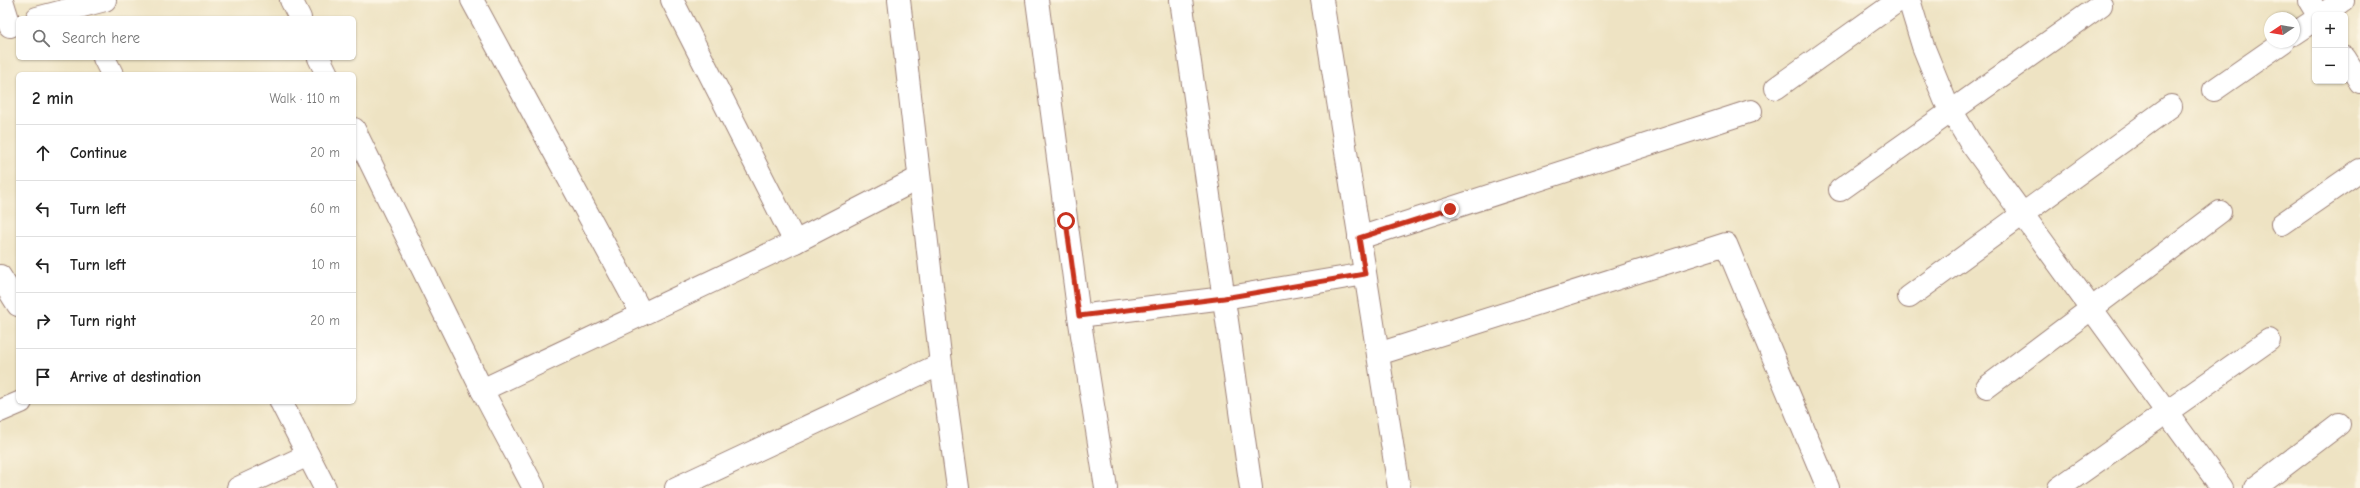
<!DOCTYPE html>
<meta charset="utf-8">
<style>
:root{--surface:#fff;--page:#f6f6f6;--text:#222;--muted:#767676;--line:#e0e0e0}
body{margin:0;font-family:"Comic Neue",sans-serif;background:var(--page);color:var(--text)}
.controls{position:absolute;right:12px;top:12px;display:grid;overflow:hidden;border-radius:6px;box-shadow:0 1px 3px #0004}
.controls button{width:36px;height:36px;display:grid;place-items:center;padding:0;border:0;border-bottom:1px solid var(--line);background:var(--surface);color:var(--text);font:20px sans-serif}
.compass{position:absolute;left:2264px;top:12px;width:36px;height:36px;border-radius:50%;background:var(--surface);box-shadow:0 1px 3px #0004;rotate:258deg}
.stop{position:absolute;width:12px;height:12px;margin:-9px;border:3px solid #c8321e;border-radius:50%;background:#fff}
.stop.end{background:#c8321e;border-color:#fff;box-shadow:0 1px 4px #0008}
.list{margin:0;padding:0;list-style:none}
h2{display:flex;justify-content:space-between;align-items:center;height:52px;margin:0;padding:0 16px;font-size:17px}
h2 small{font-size:13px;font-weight:400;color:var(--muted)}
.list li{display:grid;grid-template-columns:26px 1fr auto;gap:12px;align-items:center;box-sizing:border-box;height:56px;padding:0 16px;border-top:1px solid var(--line)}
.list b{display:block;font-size:15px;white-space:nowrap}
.list em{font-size:13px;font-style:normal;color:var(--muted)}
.icon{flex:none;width:22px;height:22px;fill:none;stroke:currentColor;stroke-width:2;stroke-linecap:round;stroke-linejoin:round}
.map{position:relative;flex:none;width:2360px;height:488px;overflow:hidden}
.search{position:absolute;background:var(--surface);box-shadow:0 1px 3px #0004;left:16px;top:16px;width:340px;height:44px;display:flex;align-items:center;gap:10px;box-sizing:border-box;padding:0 14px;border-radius:6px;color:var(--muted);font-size:15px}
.panel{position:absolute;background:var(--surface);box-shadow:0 1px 3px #0004;left:16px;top:72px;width:340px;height:332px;border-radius:6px}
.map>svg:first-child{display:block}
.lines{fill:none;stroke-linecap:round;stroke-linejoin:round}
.minor-casing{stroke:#9c8177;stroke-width:24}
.minor{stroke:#fff;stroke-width:22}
.route{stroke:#c8321e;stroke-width:5}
</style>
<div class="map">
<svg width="2360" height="488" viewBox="0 0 2360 488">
<rect width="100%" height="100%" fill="#fcf5e5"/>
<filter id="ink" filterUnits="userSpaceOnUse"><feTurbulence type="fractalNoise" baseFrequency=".025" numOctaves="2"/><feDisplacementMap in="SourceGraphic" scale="8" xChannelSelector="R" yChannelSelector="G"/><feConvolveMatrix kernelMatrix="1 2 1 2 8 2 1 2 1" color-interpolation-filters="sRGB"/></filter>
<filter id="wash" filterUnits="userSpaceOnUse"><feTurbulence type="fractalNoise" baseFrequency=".012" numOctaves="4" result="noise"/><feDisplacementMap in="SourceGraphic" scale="16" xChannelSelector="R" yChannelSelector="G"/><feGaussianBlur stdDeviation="0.9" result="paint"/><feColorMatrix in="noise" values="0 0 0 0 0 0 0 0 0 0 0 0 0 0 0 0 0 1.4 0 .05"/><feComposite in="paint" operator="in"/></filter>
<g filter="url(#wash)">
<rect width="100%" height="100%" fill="#eee3c3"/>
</g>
<g filter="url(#ink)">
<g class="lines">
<g class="minor-casing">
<g id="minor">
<polyline points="2,0 10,26"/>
<polyline points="291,0 300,18"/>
<polyline points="472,0 642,314"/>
<polyline points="672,0 795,242"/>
<polyline points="899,0 941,364 958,488"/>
<polyline points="1037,0 1079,316 1106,488"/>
<polyline points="1181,0 1251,488"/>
<polyline points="1322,0 1399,488"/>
<polyline points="1909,0 1923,46 1945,100 1970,142 2222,488"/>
<polyline points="2309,0 2318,15"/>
<polyline points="2322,15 2343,0"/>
<polyline points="37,18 105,0"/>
<polyline points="2294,34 2315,20"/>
<polyline points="104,58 112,74"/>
<polyline points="319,58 327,74"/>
<polyline points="2345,58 2360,82"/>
<polyline points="1776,88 1899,0"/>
<polyline points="2214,90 2283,42"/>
<polyline points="354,129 482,390 534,488"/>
<polyline points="1840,190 2101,5"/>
<polyline points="2282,224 2360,170"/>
<polyline points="1359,238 1751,111"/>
<polyline points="0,276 18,305"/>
<polyline points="1909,297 2171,106"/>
<polyline points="1079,316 1224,298 1365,274"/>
<polyline points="1378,354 1726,244 1828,488"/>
<polyline points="1987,387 2220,212"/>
<polyline points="482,390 795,242 919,178"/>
<polyline points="281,402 325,488"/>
<polyline points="0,411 21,402"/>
<polyline points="238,488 308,455"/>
<polyline points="676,488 941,364"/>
<polyline points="2059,488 2269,340"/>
<polyline points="2255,488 2339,424"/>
</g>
</g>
<use href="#minor" class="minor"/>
</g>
</g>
<g class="lines" filter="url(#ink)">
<polyline class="route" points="1066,221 1079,316 1224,298 1365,274 1359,238 1450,209"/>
</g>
</svg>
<div class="controls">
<button>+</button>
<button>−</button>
</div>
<svg class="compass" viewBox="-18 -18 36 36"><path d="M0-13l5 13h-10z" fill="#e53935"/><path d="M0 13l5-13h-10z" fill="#767676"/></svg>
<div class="stop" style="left:1066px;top:221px"></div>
<div class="stop end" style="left:1450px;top:209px"></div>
<div class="search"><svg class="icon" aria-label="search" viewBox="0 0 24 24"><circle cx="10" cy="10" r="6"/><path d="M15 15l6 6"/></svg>Search here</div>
<section class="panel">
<h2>2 min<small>Walk · 110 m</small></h2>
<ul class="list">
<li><svg class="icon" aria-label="ahead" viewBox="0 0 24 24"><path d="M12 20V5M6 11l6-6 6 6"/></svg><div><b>Continue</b></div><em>20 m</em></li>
<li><svg class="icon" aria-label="left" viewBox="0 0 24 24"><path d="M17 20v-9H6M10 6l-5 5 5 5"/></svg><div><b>Turn left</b></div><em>60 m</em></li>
<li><svg class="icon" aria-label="left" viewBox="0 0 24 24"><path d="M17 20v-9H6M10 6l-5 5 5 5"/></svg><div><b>Turn left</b></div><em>10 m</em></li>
<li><svg class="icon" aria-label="right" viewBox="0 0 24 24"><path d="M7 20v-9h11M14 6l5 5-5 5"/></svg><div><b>Turn right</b></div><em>20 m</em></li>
<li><svg class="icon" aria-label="arrive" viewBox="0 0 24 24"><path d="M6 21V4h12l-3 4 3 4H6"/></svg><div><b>Arrive at destination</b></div></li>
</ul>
</section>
</div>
